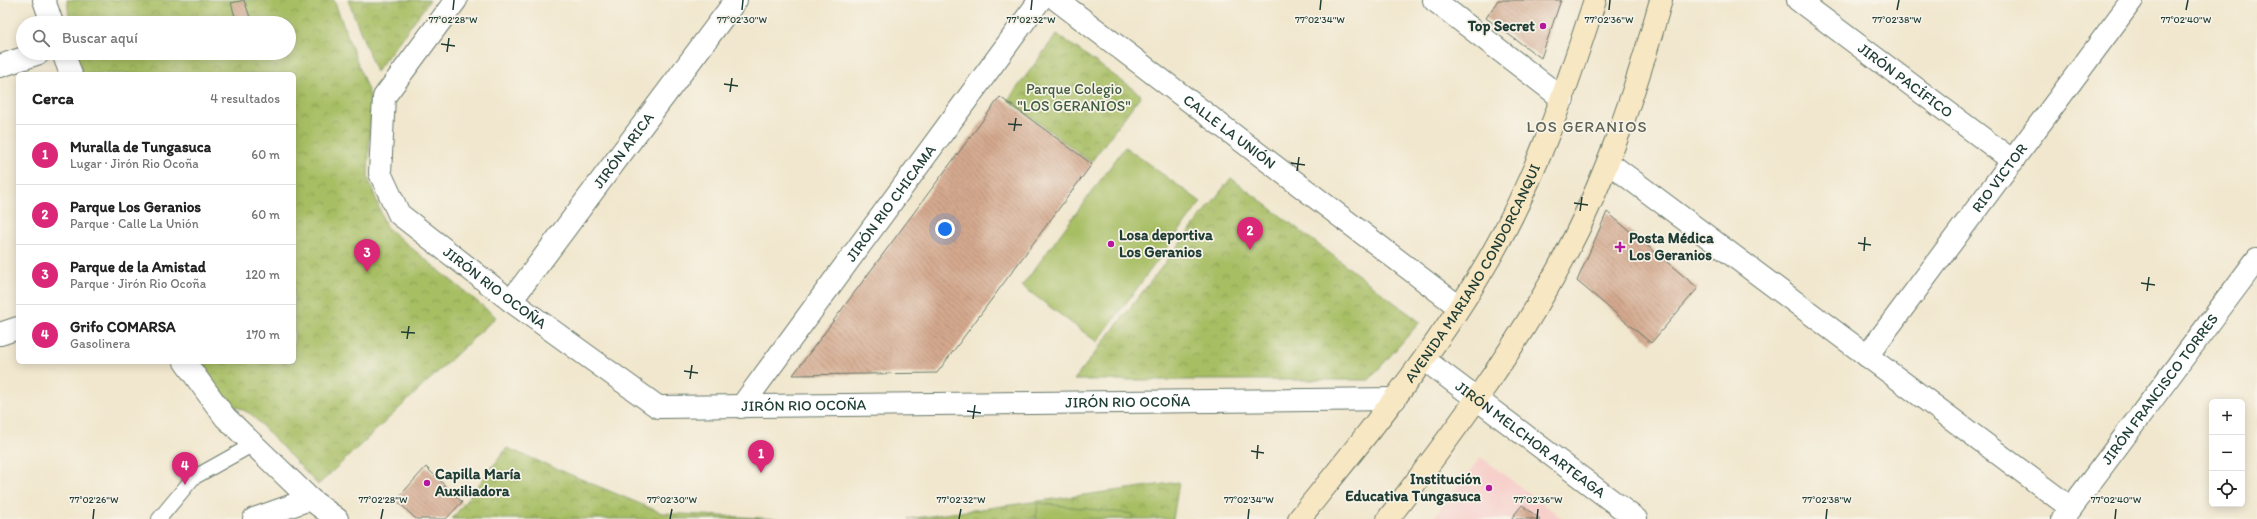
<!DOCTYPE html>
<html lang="es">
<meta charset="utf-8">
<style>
:root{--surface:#fff;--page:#f6f6f6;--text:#222;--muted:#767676;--line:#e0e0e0;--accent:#db2777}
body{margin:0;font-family:Itim,sans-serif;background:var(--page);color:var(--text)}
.controls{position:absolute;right:12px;bottom:12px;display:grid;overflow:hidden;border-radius:6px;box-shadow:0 2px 10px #0003}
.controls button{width:36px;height:36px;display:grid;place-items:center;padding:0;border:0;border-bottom:1px solid var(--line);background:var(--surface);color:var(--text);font:20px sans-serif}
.you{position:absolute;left:945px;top:229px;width:14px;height:14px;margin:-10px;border:3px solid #fff;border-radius:50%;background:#1a73e8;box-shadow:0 0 0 6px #1a73e833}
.badge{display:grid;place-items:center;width:26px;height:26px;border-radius:50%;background:var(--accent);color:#fff;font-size:13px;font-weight:700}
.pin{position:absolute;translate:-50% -33px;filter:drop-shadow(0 1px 2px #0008)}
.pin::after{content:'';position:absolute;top:21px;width:14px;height:12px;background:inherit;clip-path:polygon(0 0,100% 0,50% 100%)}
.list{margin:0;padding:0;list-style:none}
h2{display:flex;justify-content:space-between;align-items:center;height:52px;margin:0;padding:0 16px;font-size:17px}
h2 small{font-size:13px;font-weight:400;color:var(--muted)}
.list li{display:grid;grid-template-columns:26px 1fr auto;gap:12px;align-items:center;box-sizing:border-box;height:60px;padding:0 16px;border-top:1px solid var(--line)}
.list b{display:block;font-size:15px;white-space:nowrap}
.list p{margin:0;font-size:13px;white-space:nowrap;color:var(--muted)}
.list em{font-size:13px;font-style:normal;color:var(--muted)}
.icon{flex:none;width:22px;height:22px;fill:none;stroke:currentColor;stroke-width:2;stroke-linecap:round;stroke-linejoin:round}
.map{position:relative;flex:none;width:2257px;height:519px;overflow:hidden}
.search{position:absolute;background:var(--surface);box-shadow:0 2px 10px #0003;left:16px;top:16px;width:280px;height:44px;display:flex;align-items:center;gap:10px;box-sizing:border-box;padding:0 14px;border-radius:22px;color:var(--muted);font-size:15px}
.panel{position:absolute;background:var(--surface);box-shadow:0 2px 10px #0003;left:16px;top:72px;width:280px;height:292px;border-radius:6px}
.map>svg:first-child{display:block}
.built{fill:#f7d0cc}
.park{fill:url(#park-crowns);stroke:#637e4c}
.pitch{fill:#a7be64;stroke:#637e4c}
.building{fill:url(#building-back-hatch)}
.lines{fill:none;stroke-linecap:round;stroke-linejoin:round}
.service-casing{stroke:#68786a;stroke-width:16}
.minor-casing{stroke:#68786a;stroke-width:24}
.secondary-casing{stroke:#68786a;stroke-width:24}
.service{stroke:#fff;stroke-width:14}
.minor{stroke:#fff;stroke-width:22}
.secondary{stroke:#f8e7c3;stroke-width:22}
.ticks{fill:none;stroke:#1f3d34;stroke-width:1.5}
.poi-dot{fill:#b5179e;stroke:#f7f3e8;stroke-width:1.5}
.labels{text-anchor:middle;stroke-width:3.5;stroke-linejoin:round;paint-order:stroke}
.poi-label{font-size:15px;font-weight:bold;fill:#1f3d34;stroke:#f7f3e8;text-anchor:start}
.street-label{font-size:15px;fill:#1f3d34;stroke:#f7f3e8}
.park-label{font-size:15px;fill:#415d40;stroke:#f7f3e8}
.neighbourhood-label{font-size:16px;letter-spacing:1px;fill:#5e6354;stroke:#f7f3e8}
.ticks-label{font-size:10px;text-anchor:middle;fill:#1f3d34;stroke:#f7f3e8;stroke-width:3.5;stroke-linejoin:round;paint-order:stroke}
</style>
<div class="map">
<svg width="2257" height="519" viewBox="0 0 2257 519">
<defs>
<pattern id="park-crowns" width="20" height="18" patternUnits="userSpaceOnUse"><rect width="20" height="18" fill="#a7be64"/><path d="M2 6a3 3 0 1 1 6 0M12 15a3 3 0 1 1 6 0" fill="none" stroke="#879c53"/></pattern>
<pattern id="building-back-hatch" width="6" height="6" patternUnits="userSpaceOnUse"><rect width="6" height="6" fill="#d4a98e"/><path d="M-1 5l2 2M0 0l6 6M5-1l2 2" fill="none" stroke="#ab8b75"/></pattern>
</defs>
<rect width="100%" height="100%" fill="#f7f3e8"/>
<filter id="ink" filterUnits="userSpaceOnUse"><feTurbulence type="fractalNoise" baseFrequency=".025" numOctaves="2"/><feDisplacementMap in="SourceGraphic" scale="8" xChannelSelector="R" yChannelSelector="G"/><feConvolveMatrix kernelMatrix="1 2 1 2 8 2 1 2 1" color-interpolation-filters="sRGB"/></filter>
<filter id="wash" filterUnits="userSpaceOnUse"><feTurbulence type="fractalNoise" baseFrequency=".012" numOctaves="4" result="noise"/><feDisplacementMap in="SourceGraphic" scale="16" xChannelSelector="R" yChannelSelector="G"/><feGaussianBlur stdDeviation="0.9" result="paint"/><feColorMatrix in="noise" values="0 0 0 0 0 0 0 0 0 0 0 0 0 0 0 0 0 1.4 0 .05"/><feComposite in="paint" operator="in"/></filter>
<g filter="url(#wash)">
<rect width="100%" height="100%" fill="#f1e7ce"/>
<polygon class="built" points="1481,457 1563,519 1432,519"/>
<g class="park">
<polygon points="67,0 334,0 371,99 368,177 386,227 496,317 318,485 251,414 204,390 202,362 294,362 294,74 78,74 75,53 289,53 289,23 70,23"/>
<polygon points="348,0 430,0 376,72"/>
<polygon points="1057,34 1141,95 1091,162 1008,100"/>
<polygon points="1231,178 1420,322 1369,380 1074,380"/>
<polygon points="507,448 662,513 780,519 452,519"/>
<polygon points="1179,482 1173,519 908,519"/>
</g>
<g class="pitch">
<polygon points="1125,147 1201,202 1097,342 1022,286"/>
<polygon points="1038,503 1133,514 1132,519 1036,519"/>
</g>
<g id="blocks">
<g class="building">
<polygon points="244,0 252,23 237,23 231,3"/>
<polygon points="1498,0 1561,0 1541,58 1486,18"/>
<polygon points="1000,97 1092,164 937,373 793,375"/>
<polygon points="1607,212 1698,288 1651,343 1577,281"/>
<polygon points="426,467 462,502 446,519 416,519 396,500"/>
<polygon points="1522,505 1540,519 1511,519"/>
</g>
</g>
</g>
<g filter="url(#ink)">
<use href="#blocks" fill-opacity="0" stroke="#68786a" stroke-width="1"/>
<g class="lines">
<g class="service-casing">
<polyline id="service" points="159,519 193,478 252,445"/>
</g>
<g class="minor-casing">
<g id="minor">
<polyline points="44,0 52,23"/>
<path id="s1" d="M456 0 384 97 380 173 399 214 511 301 658 407 1395 399"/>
<path id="s2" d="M1057 0 1459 307"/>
<polyline points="1434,0 1563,99"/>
<path id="s3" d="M1798 0 2013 161"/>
<polyline points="63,53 71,74"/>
<polyline points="0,66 39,53"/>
<polyline points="1609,163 2071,508"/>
<path id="s4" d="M511 301 736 0"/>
<polyline points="0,334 18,328"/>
<path id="s5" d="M1867 356 2132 0"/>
<path id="s6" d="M1425 360 1636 519"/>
<polyline points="185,362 225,417 310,499 337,519"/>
<path id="s7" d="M741 407 1040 0"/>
<polyline points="254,519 310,499"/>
<path id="s8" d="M2063 519 2257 259"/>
</g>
</g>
<g class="secondary-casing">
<g id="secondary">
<path id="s9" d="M1299 519C1368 433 1439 348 1493 252 1538 173 1567 86 1595 0"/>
<path d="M1388 519C1449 438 1511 357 1559 267 1605 183 1635 92 1661 0"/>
</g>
</g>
<use href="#service" class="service"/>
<use href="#minor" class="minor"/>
<use href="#secondary" class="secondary"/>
</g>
</g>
<path class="ticks" d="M453 10 454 0M742 10 743 0M1031 10 1032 0M1320 10 1321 0M1609 10 1610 0M1897 10 1899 0M2186 10 2188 0M441 44 455 46M447 52 449 38M724 84 738 86M730 92 732 78M1008 124 1022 125M1014 131 1016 118M1291 163 1305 165M1297 171 1299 157M1574 203 1588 205M1580 211 1582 197M1858 243 1871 245M1864 251 1865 237M2141 283 2155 285M2147 291 2149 277M401 332 415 333M407 339 409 326M684 371 698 373M690 379 692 365M967 411 981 413M973 419 975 405M1251 451 1264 453M1257 459 1258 445M93 519 94 509M381 519 383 509M670 519 672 509M959 519 961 509M1248 519 1249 509M1537 519 1538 509M1826 519 1827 509M2115 519 2116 509"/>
<g class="poi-dot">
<circle cx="1543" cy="26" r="4"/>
<circle cx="1111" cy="244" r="4"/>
<path d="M1618 241h4v4h4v4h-4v4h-4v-4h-4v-4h4z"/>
<circle cx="427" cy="483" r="4"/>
<circle cx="1489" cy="488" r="4"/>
</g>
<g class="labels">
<g class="poi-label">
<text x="1535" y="31" text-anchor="end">Top Secret</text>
<text x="1119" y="240">Losa deportiva<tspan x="1119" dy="17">Los Geranios</tspan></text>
<text x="1629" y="243">Posta Médica<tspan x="1629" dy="17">Los Geranios</tspan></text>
<text x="435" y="479">Capilla María<tspan x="435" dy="17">Auxiliadora</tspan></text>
<text x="1481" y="484" text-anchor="end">Institución<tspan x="1481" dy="17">Educativa Tungasuca</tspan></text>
</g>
<g class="street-label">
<text dy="5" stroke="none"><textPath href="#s3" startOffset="134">JIRÓN PACÍFICO</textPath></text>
<text dy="5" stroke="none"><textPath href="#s2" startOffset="217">CALLE LA UNIÓN</textPath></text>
<text dy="5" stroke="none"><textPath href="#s4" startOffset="188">JIRÓN ARICA</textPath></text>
<text dy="5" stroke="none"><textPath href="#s5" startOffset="222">RIO VICTOR</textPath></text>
<text dy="5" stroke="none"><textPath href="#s7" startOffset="253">JIRÓN RIO CHICAMA</textPath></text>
<text dy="5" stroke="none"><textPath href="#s9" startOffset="302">AVENIDA MARIANO CONDORCANQUI</textPath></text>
<text dy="5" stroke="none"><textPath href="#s1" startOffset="363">JIRÓN RIO OCOÑA</textPath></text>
<text dy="5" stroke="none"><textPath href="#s8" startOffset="162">JIRÓN FRANCISCO TORRES</textPath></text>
<text dy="5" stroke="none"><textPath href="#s1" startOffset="1035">JIRÓN RIO OCOÑA</textPath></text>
<text dy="5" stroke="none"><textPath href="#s1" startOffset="711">JIRÓN RIO OCOÑA</textPath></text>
<text dy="5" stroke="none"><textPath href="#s6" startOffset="132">JIRÓN MELCHOR ARTEAGA</textPath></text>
</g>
<g class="park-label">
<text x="1074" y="94">Parque Colegio<tspan x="1074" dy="17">"LOS GERANIOS"</tspan></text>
</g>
<g class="neighbourhood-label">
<text x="1587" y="132">LOS GERANIOS</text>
</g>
</g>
<g class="ticks-label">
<text x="453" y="23">77°02'28"W</text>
<text x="742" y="23">77°02'30"W</text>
<text x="1031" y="23">77°02'32"W</text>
<text x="1320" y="23">77°02'34"W</text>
<text x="1609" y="23">77°02'36"W</text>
<text x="1897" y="23">77°02'38"W</text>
<text x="2186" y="23">77°02'40"W</text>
<text x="94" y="503">77°02'26"W</text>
<text x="383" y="503">77°02'28"W</text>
<text x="672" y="503">77°02'30"W</text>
<text x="961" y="503">77°02'32"W</text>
<text x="1249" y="503">77°02'34"W</text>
<text x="1538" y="503">77°02'36"W</text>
<text x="1827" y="503">77°02'38"W</text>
<text x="2116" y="503">77°02'40"W</text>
</g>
</svg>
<div class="controls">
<button>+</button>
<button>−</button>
<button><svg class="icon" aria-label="locate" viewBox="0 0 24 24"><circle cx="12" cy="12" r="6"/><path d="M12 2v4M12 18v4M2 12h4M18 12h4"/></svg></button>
</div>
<div class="you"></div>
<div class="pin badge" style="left:761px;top:473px">1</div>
<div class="pin badge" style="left:1250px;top:250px">2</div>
<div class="pin badge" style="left:367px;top:272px">3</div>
<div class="pin badge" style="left:185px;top:485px">4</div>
<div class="search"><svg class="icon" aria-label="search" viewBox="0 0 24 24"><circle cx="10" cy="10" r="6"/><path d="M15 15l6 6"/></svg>Buscar aquí</div>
<section class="panel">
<h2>Cerca<small>4 resultados</small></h2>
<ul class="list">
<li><span class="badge">1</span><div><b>Muralla de Tungasuca</b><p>Lugar · Jirón Rio Ocoña</p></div><em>60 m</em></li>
<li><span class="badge">2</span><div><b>Parque Los Geranios</b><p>Parque · Calle La Unión</p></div><em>60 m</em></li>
<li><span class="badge">3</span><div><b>Parque de la Amistad</b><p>Parque · Jirón Rio Ocoña</p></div><em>120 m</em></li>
<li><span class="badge">4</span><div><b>Grifo COMARSA</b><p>Gasolinera</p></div><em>170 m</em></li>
</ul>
</section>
</div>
